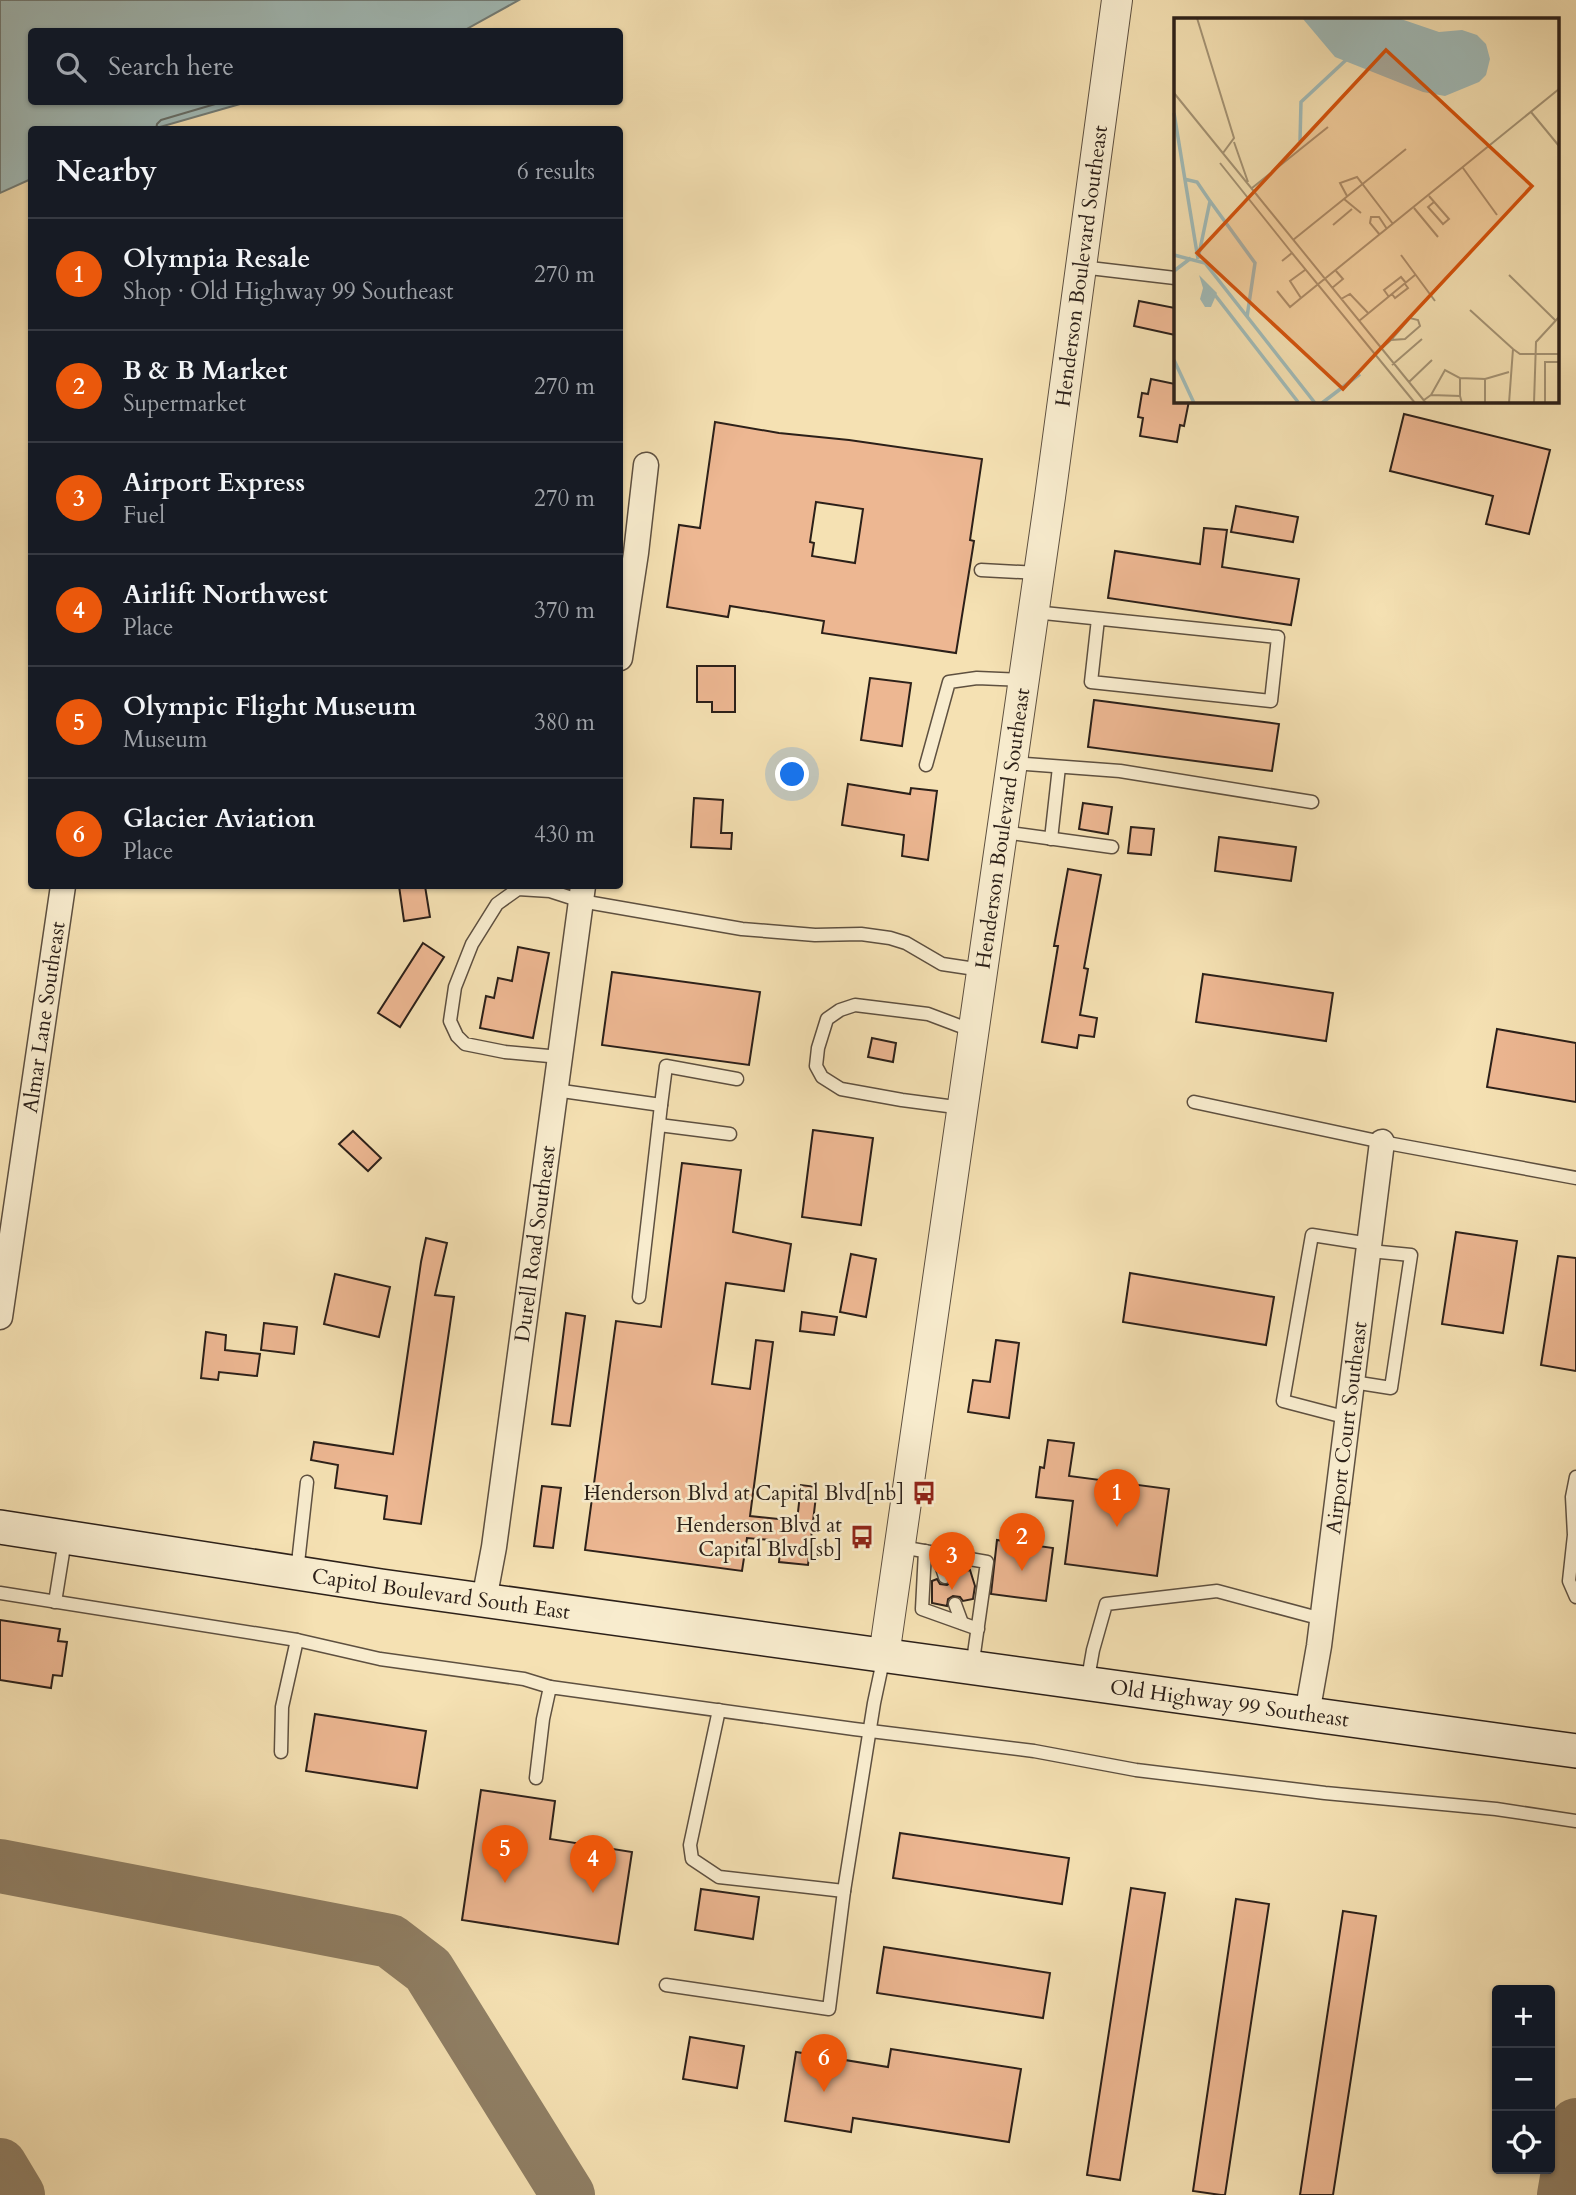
<!DOCTYPE html>
<meta charset="utf-8">
<style>
:root{--surface:#171b24;--page:#242831;--text:#f1f3f6;--muted:#9ea1a6;--line:#363941;--accent:#ea580c}
body{margin:0;font-family:Cardo,serif;background:var(--page);color:var(--text)}
.controls{position:absolute;right:21px;bottom:21px;display:grid;overflow:hidden;border-radius:7px;box-shadow:0 2px 5px #0004}
.controls button{width:63px;height:63px;display:grid;place-items:center;padding:0;border:0;border-bottom:2px solid var(--line);background:var(--surface);color:var(--text);font:35px sans-serif}
.you{position:absolute;left:793px;top:775px;width:24px;height:24px;margin:-18px;border:5px solid #fff;border-radius:50%;background:#1a73e8;box-shadow:0 0 0 10px #1a73e833}
.badge{display:grid;place-items:center;width:46px;height:46px;border-radius:50%;background:var(--accent);color:#fff;font-size:23px;font-weight:700}
.pin{position:absolute;translate:-50% -58px;filter:drop-shadow(0 2px 4px #0008)}
.pin::after{content:'';position:absolute;top:37px;width:24px;height:21px;background:inherit;clip-path:polygon(0 0,100% 0,50% 100%)}
.list{margin:0;padding:0;list-style:none}
h2{display:flex;justify-content:space-between;align-items:center;height:91px;margin:0;padding:0 28px;font-size:30px}
h2 small{font-size:23px;font-weight:400;color:var(--muted)}
.list li{display:grid;grid-template-columns:46px 1fr auto;gap:21px;align-items:center;box-sizing:border-box;height:112px;padding:0 28px;border-top:2px solid var(--line)}
.list b{display:block;font-size:26px;white-space:nowrap}
.list p{margin:0;font-size:23px;white-space:nowrap;color:var(--muted)}
.list em{font-size:23px;font-style:normal;color:var(--muted)}
.icon{flex:none;width:38px;height:38px;fill:none;stroke:currentColor;stroke-width:2;stroke-linecap:round;stroke-linejoin:round}
.map{position:relative;flex:none;width:1576px;height:2195px;overflow:hidden}
.search{position:absolute;background:var(--surface);box-shadow:0 2px 5px #0004;left:28px;top:28px;width:595px;height:77px;display:flex;align-items:center;gap:18px;box-sizing:border-box;padding:0 24px;border-radius:7px;color:var(--muted);font-size:26px}
.panel{position:absolute;background:var(--surface);box-shadow:0 2px 5px #0004;left:28px;top:126px;width:595px;height:763px;border-radius:7px}
.map>svg:first-child{display:block}
.water{fill:#a1bbb8;stroke:#727d78;stroke-width:2}
.lines{fill:none;stroke-linecap:round;stroke-linejoin:round}
.shore{stroke:#666e68;stroke-width:2}
.taxiway{stroke:#908066;stroke-width:54}
.building{fill:#edb792;stroke:#2c2019;stroke-width:2;fill-rule:evenodd}
.service-casing{stroke:#5e5040;stroke-width:15}
.minor-casing{stroke:#5e5040;stroke-width:27}
.tertiary-casing{stroke:#5e5040;stroke-width:32}
.secondary-casing{stroke:#2c2019;stroke-width:36}
.service{stroke:#f8ecce;stroke-width:12}
.minor{stroke:#f8ecce;stroke-width:24}
.tertiary{stroke:#f8ecce;stroke-width:30}
.secondary{stroke:#f8ecce;stroke-width:33}
.labels{text-anchor:middle;stroke-width:5;stroke-linejoin:round;paint-order:stroke}
.street-label{font-size:21px;fill:#2c2019;stroke:#f8ecce}
.poi-label{font-size:21px;fill:#2c2019;stroke:#f8ecce;text-anchor:end}
.inset-river{fill:none;stroke:#a1bbb8;stroke-width:3.5}
.inset-road{fill:none;stroke:#a59475;stroke-width:2}
.view{fill:#d5530d;fill-opacity:0.15;stroke:#d5530d;stroke-width:3.5}
.inset-edge{fill:none;stroke:#2c2019;stroke-width:3.5}
</style>
<div class="map">
<svg width="1576" height="2195" viewBox="0 0 1576 2195">
<rect width="100%" height="100%" fill="#f5e1b3"/>
<filter id="stains"><feTurbulence type="fractalNoise" baseFrequency=".00286" numOctaves="4"/><feColorMatrix values="0 0 0 0 .2 0 0 0 0 .09 0 0 0 0 .02 0 0 0 .5 -.17"/></filter>
<radialGradient id="worn" r=".72"><stop offset=".6" stop-color="#630" stop-opacity="0"/><stop offset="1" stop-color="#630" stop-opacity=".3"/></radialGradient>
<polygon class="water" points="0,0 519,0 463,31 32,32 32,102 247,102 153,129 32,130 31,179 0,193"/>
<g class="lines">
<polyline class="shore" points="156,130 157,124 161,120 222,102"/>
<g class="taxiway">
<polyline points="0,1866 390,1941 428,1970 568,2195"/>
<polyline points="0,2165 18,2195"/>
<polyline points="1564,2195 1576,2125"/>
</g>
</g>
<g class="building">
<polygon points="1139,301 1175,308 1175,335 1134,326"/>
<polygon points="1151,379 1175,384 1175,401 1189,401 1184,426 1180,425 1177,442 1140,436 1143,418 1138,417 1142,393 1148,394"/>
<polygon points="1404,414 1550,450 1529,534 1486,524 1493,496 1390,471"/>
<path d="M715 422 779 433 849 440 982 459 970 540 974 541 956 653 822 633 824 621 730 606 728 617 667 607 679 525 700 528ZM816 502 863 509 855 563 812 556 814 543 810 542Z"/>
<polygon points="1236,506 1298,517 1293,542 1231,532"/>
<polygon points="1204,528 1227,530 1222,567 1299,579 1291,625 1108,598 1115,551 1200,564"/>
<polygon points="697,666 735,666 735,712 712,712 712,702 697,702"/>
<polygon points="870,678 911,683 902,746 861,740"/>
<polygon points="1094,700 1279,724 1272,771 1088,747"/>
<polygon points="848,784 910,794 911,788 937,791 928,860 902,856 904,835 842,825"/>
<polygon points="694,798 723,800 721,833 732,833 731,849 691,847"/>
<polygon points="1083,803 1112,807 1108,834 1079,829"/>
<polygon points="1131,827 1154,829 1151,855 1128,853"/>
<polygon points="1219,837 1296,847 1291,881 1215,871"/>
<polygon points="1068,869 1101,875 1084,968 1088,969 1080,1015 1097,1018 1094,1037 1079,1035 1077,1048 1042,1042 1058,946 1054,946"/>
<polygon points="399,886 425,886 430,917 404,921"/>
<polygon points="423,943 444,957 400,1027 378,1013"/>
<polygon points="518,947 549,953 533,1038 480,1028 486,996 494,998 498,978 512,981"/>
<polygon points="612,972 760,992 749,1065 602,1045"/>
<polygon points="1203,974 1333,993 1326,1041 1196,1022"/>
<polygon points="1497,1029 1576,1043 1576,1102 1487,1087"/>
<polygon points="872,1038 896,1043 893,1062 868,1057"/>
<polygon points="813,1130 873,1138 861,1225 802,1217"/>
<polygon points="353,1131 381,1158 368,1171 339,1144"/>
<polygon points="682,1163 741,1170 733,1232 791,1244 784,1291 726,1283 712,1384 750,1389 756,1340 773,1342 750,1516 797,1521 801,1485 817,1487 808,1565 779,1562 781,1541 747,1538 742,1571 585,1550 616,1321 661,1327"/>
<polygon points="1456,1232 1517,1241 1503,1333 1442,1324"/>
<polygon points="426,1238 447,1243 435,1295 454,1297 421,1524 384,1519 387,1496 335,1488 338,1465 311,1460 314,1442 393,1454 421,1262"/>
<polygon points="851,1254 876,1259 866,1317 840,1312"/>
<polygon points="1558,1256 1576,1258 1576,1371 1541,1365"/>
<polygon points="1130,1273 1274,1297 1266,1345 1123,1322"/>
<polygon points="335,1274 390,1287 379,1337 324,1324"/>
<polygon points="802,1312 837,1317 834,1335 800,1331"/>
<polygon points="566,1313 585,1316 570,1426 552,1424"/>
<polygon points="264,1323 297,1327 294,1354 261,1350"/>
<polygon points="206,1332 226,1335 225,1350 260,1354 257,1376 219,1372 218,1380 201,1378"/>
<polygon points="996,1340 1019,1343 1009,1418 968,1412 973,1380 990,1382"/>
<polygon points="1048,1440 1074,1443 1069,1476 1169,1489 1157,1576 1065,1564 1073,1501 1036,1497 1040,1467 1044,1468"/>
<polygon points="542,1486 561,1488 553,1548 534,1546"/>
<polygon points="997,1540 1053,1548 1046,1601 991,1594"/>
<polygon points="970,1570 975,1586 973,1599 963,1601 960,1597 953,1596 948,1599 947,1606 932,1603 932,1581 937,1579 940,1584 947,1585 952,1582 953,1574"/>
<polygon points="0,1620 60,1629 58,1641 67,1642 62,1676 53,1675 51,1688 0,1680"/>
<polygon points="315,1714 426,1731 417,1788 306,1771"/>
<polygon points="481,1790 555,1801 550,1839 632,1852 618,1944 462,1920"/>
<polygon points="900,1833 1069,1858 1062,1904 893,1878"/>
<polygon points="1131,1888 1165,1893 1120,2180 1087,2175"/>
<polygon points="701,1889 759,1897 753,1939 695,1930"/>
<polygon points="1236,1899 1269,1904 1225,2195 1221,2195 1193,2191"/>
<polygon points="1343,1911 1376,1916 1333,2195 1300,2195"/>
<polygon points="884,1947 1050,1973 1043,2018 877,1993"/>
<polygon points="690,2037 744,2046 737,2088 683,2079"/>
<polygon points="891,2049 1021,2069 1009,2142 853,2118 851,2132 785,2121 796,2052 888,2067"/>
</g>
<g class="lines">
<g class="service-casing">
<g id="service">
<polyline points="1081,267 1175,278"/>
<polyline points="981,570 1039,573"/>
<polyline points="1034,612 1278,637 1271,701 1091,682 1098,619"/>
<polyline points="1013,763 1120,771 1312,802"/>
<polyline points="926,765 949,682 977,678 1024,680"/>
<polyline points="1003,832 1112,847"/>
<polyline points="1051,839 1059,767"/>
<polyline points="560,1057 505,1052 465,1044 457,1036 450,1021 455,987 472,944 497,904 518,889 550,891 581,901 742,929 815,935 861,934 890,938 906,943 942,964 982,970"/>
<polyline points="555,1090 661,1105 666,1066 737,1079"/>
<polyline points="1194,1102 1382,1142 1576,1178"/>
<polyline points="963,1108 902,1100 841,1089 822,1077 816,1066 818,1048 827,1019 840,1010 855,1005 928,1014 973,1031"/>
<polyline points="659,1125 730,1134"/>
<polyline points="639,1297 661,1105"/>
<polyline points="1353,1382 1391,1388 1411,1255 1370,1251"/>
<polyline points="1348,1418 1283,1401 1312,1235 1370,1244"/>
<polyline points="1576,1477 1572,1497 1574,1535 1569,1581 1576,1597"/>
<polyline points="901,1547 987,1562 972,1668"/>
<polyline points="925,1551 922,1609 978,1629"/>
<polyline points="937,1553 945,1577"/>
<polyline points="297,1572 307,1482"/>
<polyline points="0,1593 297,1640 380,1659 524,1679 550,1687"/>
<polyline points="55,1602 65,1540"/>
<polyline points="955,1604 962,1623"/>
<polyline points="1087,1684 1093,1650 1106,1604 1217,1591 1322,1619"/>
<polyline points="719,1710 690,1845 692,1859 719,1877 844,1891 874,1703 884,1656"/>
<polyline points="281,1752 282,1707 297,1640"/>
<polyline points="536,1778 543,1719 550,1687 854,1729 1034,1751 1136,1770 1325,1793 1496,1809 1576,1821"/>
<polyline points="666,1985 829,2009 844,1891"/>
</g>
</g>
<g class="minor-casing">
<g id="minor">
<polyline points="620,658 636,553 646,465"/>
<path id="s1" d="M0 1317 63 886"/>
<path id="s2" d="M484 1600 494 1547 583 886"/>
<path id="s3" d="M1307 1714 1319 1646 1382 1142"/>
</g>
</g>
<g class="tertiary-casing">
<g id="tertiary">
<path id="s4" d="M884 1656 1050 497 1117 0"/>
</g>
</g>
<g class="secondary-casing">
<g id="secondary">
<path id="s5" d="M0 1527 381 1586 1576 1751"/>
</g>
</g>
<use href="#service" class="service"/>
<use href="#minor" class="minor"/>
<use href="#tertiary" class="tertiary"/>
<use href="#secondary" class="secondary"/>
</g>
<defs>
<g id="bus-bare" transform="scale(1.89)"><path d="M-5-6H5V4H4V6H2V4H-2V6H-4V4H-5ZM-3.5-4V0h7V-4ZM-3.5 1.2v1.5H-2V1.2ZM2 1.2v1.5H3.5V1.2Z" fill="#8f2418" stroke="#f8ecce" stroke-width="2.5" paint-order="stroke"/></g>
</defs>
<g fill-rule="evenodd">
<use href="#bus-bare" x="924" y="1493"/>
<use href="#bus-bare" x="862" y="1537"/>
</g>
<g class="labels">
<g class="street-label">
<text dy="7" stroke="none"><textPath href="#s4" startOffset="1404">Henderson Boulevard Southeast</textPath></text>
<text dy="7" stroke="none"><textPath href="#s4" startOffset="836">Henderson Boulevard Southeast</textPath></text>
<text dy="7" stroke="none"><textPath href="#s1" startOffset="303">Almar Lane Southeast</textPath></text>
<text dy="7" stroke="none"><textPath href="#s2" startOffset="360">Durell Road Southeast</textPath></text>
<text dy="7" stroke="none"><textPath href="#s3" startOffset="289">Airport Court Southeast</textPath></text>
<text dy="7" stroke="none"><textPath href="#s5" startOffset="446">Capitol Boulevard South East</textPath></text>
<text dy="7" stroke="none"><textPath href="#s5" startOffset="1242">Old Highway 99 Southeast</textPath></text>
</g>
<g class="poi-label">
<text x="904" y="1500">Henderson Blvd at Capital Blvd[nb]</text>
<text x="842" y="1532">Henderson Blvd at<tspan x="842" dy="24">Capital Blvd[sb]</tspan></text>
</g>
</g>
<g transform="translate(1174 18)">
<rect width="385" height="385" fill="#f5e1b3"/>
<path d="M224 0 265 14 288 12 303 17 312 26 316 41 312 57 305 64 271 78 249 74 161 39 129 1ZM25 257 43 275 37 289H31L26 281 29 270Z" fill="#a1bbb8"/>
<path class="inset-river" d="M0 95 24 241M126 123 127 84 172 42M10 161 23 164 36 183 25 236M36 183 81 245 73 299M0 237 31 245 141 385M0 253 17 240M41 277 124 384M0 342 20 385M148 385 186 356"/>
<path class="inset-road" d="M23 0 60 120 49 135M0 75 252 385M357 94 385 128M60 124 74 164M46 145 118 235M289 150 323 197M78 170 154 109M173 178 166 165 183 159 219 206M255 178 275 201 269 206 254 189 260 184M170 181 187 195M240 190 264 219M159 207 178 191M206 217 196 205 197 199H205L213 211M119 222 232 131M227 237 261 283M108 243 118 235 241 385M131 252 116 263 127 280 385 71M335 257 381 302M158 270 169 261 162 253M103 273 116 289 127 280M218 276 221 280 234 270 231 266M215 279 210 272 227 259 232 265M167 281 176 276 195 296M296 292 339 331M185 303 241 257M208 330 217 322 231 321 246 308 244 302 236 300 217 322M218 347 248 321M286 360 311 361V385M311 361 335 354M235 364 258 342M257 377 271 352 286 360V378M250 382 257 377 286 378 288 385M335 385 339 331 346 336H385M360 385 362 324 385 299M371 385V344H385"/>
<path class="view" d="M212 32 358 168 169 371 23 235Z"/>
<rect width="385" height="385" class="inset-edge"/>
</g>
<rect width="100%" height="100%" filter="url(#stains)"/>
<rect width="100%" height="100%" fill="url(#worn)"/>
</svg>
<div class="controls">
<button>+</button>
<button>−</button>
<button><svg class="icon" aria-label="locate" viewBox="0 0 24 24"><circle cx="12" cy="12" r="6"/><path d="M12 2v4M12 18v4M2 12h4M18 12h4"/></svg></button>
</div>
<div class="you"></div>
<div class="pin badge" style="left:1117px;top:1527px">1</div>
<div class="pin badge" style="left:1022px;top:1571px">2</div>
<div class="pin badge" style="left:952px;top:1590px">3</div>
<div class="pin badge" style="left:593px;top:1893px">4</div>
<div class="pin badge" style="left:505px;top:1883px">5</div>
<div class="pin badge" style="left:824px;top:2092px">6</div>
<div class="search"><svg class="icon" aria-label="search" viewBox="0 0 24 24"><circle cx="10" cy="10" r="6"/><path d="M15 15l6 6"/></svg>Search here</div>
<section class="panel">
<h2>Nearby<small>6 results</small></h2>
<ul class="list">
<li><span class="badge">1</span><div><b>Olympia Resale</b><p>Shop · Old Highway 99 Southeast</p></div><em>270 m</em></li>
<li><span class="badge">2</span><div><b>B &amp; B Market</b><p>Supermarket</p></div><em>270 m</em></li>
<li><span class="badge">3</span><div><b>Airport Express</b><p>Fuel</p></div><em>270 m</em></li>
<li><span class="badge">4</span><div><b>Airlift Northwest</b><p>Place</p></div><em>370 m</em></li>
<li><span class="badge">5</span><div><b>Olympic Flight Museum</b><p>Museum</p></div><em>380 m</em></li>
<li><span class="badge">6</span><div><b>Glacier Aviation</b><p>Place</p></div><em>430 m</em></li>
</ul>
</section>
</div>
